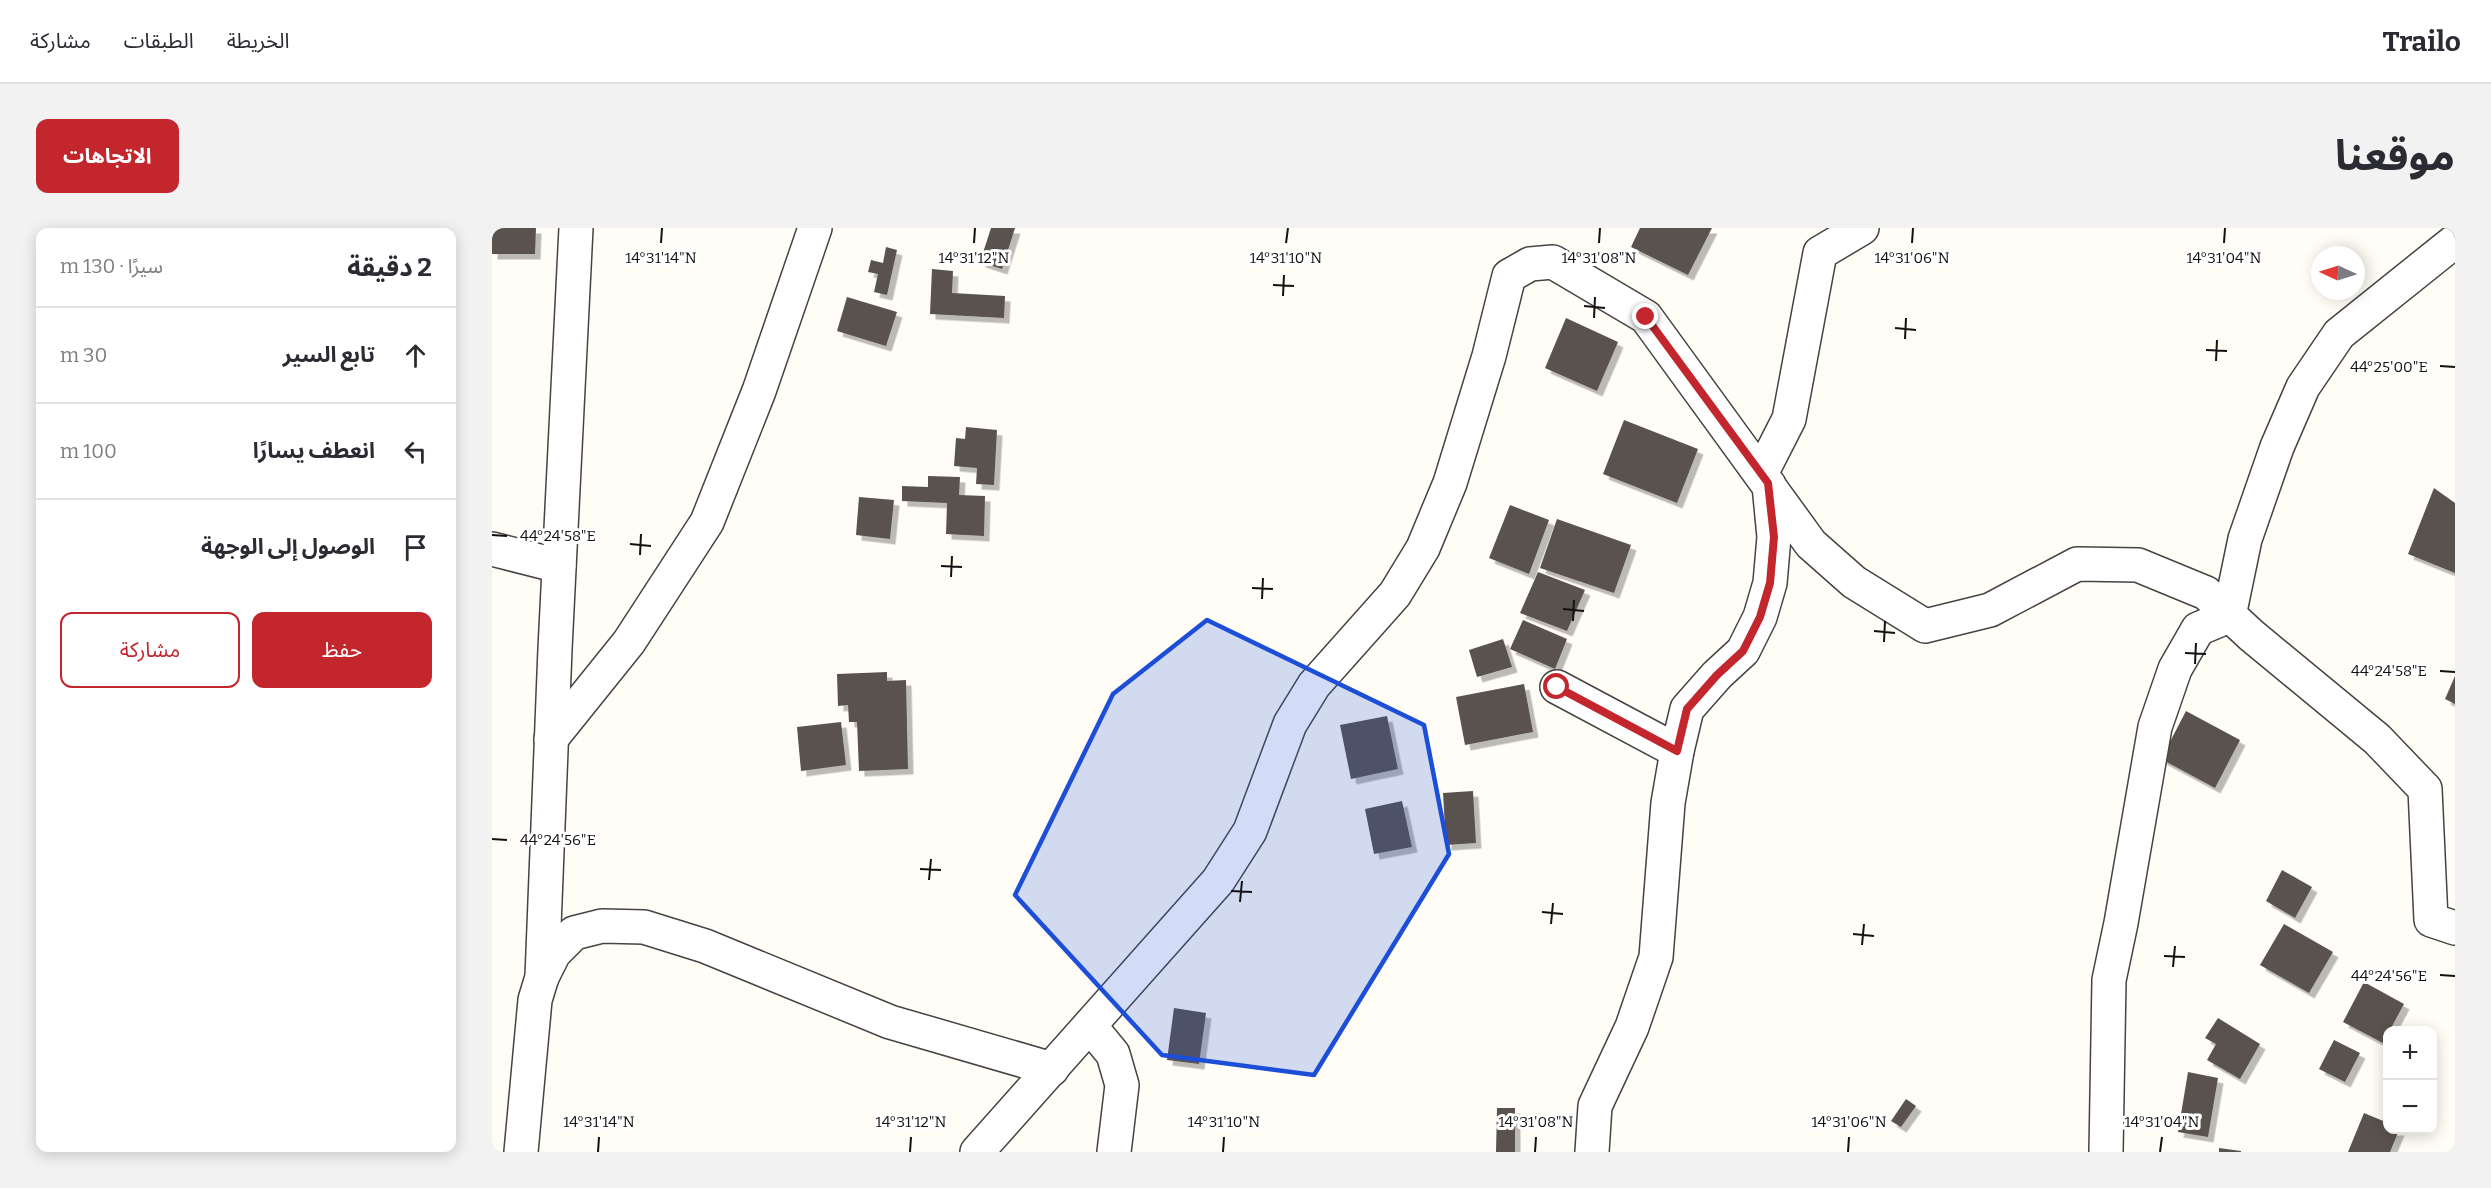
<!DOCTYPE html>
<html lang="ar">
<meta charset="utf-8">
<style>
:root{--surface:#fff;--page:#f2f2f3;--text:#2b2b33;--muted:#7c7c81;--line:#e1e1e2;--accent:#c4262e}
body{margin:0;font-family:Bitter,"Noto Sans Arabic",serif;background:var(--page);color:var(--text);direction:rtl}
.controls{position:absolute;right:18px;bottom:18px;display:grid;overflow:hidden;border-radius:12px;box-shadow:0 3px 15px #0003}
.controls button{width:54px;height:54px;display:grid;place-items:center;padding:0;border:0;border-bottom:2px solid var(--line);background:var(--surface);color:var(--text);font:30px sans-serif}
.compass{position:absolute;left:1819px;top:18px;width:54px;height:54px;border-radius:50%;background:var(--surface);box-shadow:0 3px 15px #0003;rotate:274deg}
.stop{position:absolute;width:18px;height:18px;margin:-14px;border:4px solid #c4262e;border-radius:50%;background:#fff}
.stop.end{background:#c4262e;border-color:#fff;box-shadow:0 2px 6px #0008}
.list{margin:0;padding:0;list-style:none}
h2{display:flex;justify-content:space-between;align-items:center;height:78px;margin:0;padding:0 24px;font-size:26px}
h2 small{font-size:20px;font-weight:400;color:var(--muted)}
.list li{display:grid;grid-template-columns:39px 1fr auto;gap:18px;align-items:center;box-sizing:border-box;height:96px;padding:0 24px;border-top:2px solid var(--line)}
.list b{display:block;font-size:22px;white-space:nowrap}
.list em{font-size:20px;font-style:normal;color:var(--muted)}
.actions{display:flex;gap:12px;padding:18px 24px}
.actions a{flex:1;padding:14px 0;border:2px solid var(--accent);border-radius:12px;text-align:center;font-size:21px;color:var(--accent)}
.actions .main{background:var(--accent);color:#fff}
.icon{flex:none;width:33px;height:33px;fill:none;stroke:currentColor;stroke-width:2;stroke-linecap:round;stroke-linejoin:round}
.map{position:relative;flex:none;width:1963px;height:924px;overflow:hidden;direction:ltr;border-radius:12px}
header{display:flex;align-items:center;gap:36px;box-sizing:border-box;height:84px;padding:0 30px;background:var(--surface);border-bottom:2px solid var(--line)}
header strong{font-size:28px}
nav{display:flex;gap:33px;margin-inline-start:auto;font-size:21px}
.intro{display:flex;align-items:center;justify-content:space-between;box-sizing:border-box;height:144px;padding:0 36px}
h1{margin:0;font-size:42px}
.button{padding:15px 27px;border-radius:12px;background:var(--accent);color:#fff;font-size:21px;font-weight:700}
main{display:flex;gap:36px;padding:0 36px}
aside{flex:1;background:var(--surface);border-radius:12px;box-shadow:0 3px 15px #0003}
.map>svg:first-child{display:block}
.building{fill:#5a524d;filter:url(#shadow)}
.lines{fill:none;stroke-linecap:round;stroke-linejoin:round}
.minor-casing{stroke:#444;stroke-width:36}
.minor{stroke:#fff;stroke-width:33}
.route{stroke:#c4262e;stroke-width:8}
.marked{fill:#1d4ed8;fill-opacity:0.2;stroke:#1d4ed8;stroke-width:4.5;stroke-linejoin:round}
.ticks{fill:none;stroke:#111;stroke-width:2}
.ticks-label{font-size:15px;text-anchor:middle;fill:#111;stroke:#fff;stroke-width:6;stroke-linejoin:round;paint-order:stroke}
</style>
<header>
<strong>Trailo</strong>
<nav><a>الخريطة</a><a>الطبقات</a><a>مشاركة</a></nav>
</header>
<div class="intro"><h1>موقعنا</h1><a class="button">الاتجاهات</a></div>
<main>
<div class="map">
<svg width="1963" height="924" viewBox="0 0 1963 924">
<defs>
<filter id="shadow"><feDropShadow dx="5.5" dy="5.5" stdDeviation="0" flood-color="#0004"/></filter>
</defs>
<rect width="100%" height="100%" fill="#fffdf5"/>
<g class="building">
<polygon points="0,0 44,0 43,26 0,26"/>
<polygon points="499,0 523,0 510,41 488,34"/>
<polygon points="1148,0 1220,0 1196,47 1139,19"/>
<polygon points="394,19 405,22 395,67 382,64 386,46 376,44 379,32 391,35"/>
<polygon points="440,41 461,43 460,65 513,68 512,90 438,86"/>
<polygon points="355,69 405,84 394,118 345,103"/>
<polygon points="1074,90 1126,114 1105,163 1053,140"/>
<polygon points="1132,192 1206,221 1185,275 1111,246"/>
<polygon points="474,199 505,202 502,257 484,256 485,240 462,238 464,210 473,211"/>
<polygon points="436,248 468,249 467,267 493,268 492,308 454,306 455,275 410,273 410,258 436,259"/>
<polygon points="1942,260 1963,275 1963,345 1916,326"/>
<polygon points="367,269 402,272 398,311 364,307"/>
<polygon points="1018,277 1057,292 1037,346 997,330"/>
<polygon points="1065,291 1139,317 1122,365 1048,340"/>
<polygon points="1046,344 1093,362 1075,403 1028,385"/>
<polygon points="1031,392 1075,411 1063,441 1018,421"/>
<polygon points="1011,411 1020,439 985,449 977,422"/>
<polygon points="395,444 395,453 414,452 416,541 367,543 365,494 357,494 356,477 346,478 345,446"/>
<polygon points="1963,448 1963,476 1953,471"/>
<polygon points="1032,456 1041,504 973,517 964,469"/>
<polygon points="1694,483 1748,512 1723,560 1669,531"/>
<polygon points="895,488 906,541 859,551 848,497"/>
<polygon points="349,494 354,537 309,543 305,499"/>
<polygon points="981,563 984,615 954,617 951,565"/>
<polygon points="910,573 920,619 882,626 873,581"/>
<polygon points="1790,642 1820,659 1803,690 1774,673"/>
<polygon points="1792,696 1841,724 1817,765 1768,737"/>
<polygon points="1872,754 1912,776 1898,802 1896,802 1891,815 1851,794"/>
<polygon points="682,780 714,785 707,836 675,832"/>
<polygon points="1726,790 1768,816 1748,851 1715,832 1724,816 1713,810"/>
<polygon points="1842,812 1868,825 1853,854 1827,841"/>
<polygon points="1696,844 1726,850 1716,909 1686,904"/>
<polygon points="1414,871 1424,878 1409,899 1399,893"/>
<polygon points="1005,880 1023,880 1023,924 1004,924"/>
<polygon points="1872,885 1896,895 1896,902 1907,902 1898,924 1856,924"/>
<polygon points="1727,920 1749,923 1749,924 1727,924"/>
</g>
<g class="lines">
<g class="minor-casing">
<g id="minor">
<polyline points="1269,246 1297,191 1328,25 1370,0"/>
<polyline points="0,321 67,338"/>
<polyline points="1737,388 1753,311 1785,219 1811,159 1847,106 1963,13"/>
<polyline points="1065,459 1185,523"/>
<polyline points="59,511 137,414 215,294 267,163 323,0"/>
<polyline points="50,749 62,725 82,705 110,698 152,699 213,718 398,794 560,841"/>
<polyline points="598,798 621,826 630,857 622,924"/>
<polyline points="29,924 43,772 50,749 63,421 84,0"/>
<polyline points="485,924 726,653 758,603 798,496 822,457 903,366 931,320 958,255 997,128 1017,48 1038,36 1061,34 1154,89 1319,316 1362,354 1433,398 1498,382 1585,336 1646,337 1714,365 1759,407 1885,511 1933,561 1939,692 1963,700"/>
<polyline points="1100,924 1103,878 1140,799 1164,729 1176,575 1185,523 1195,481 1225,447 1251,423 1268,389 1278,355 1282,309 1277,257"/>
<polyline points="1614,924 1617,752 1629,695 1663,499 1683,441 1706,401 1737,388"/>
</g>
</g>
<use href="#minor" class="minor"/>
</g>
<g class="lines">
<polyline class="route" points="1065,459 1185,523 1195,481 1225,447 1251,423 1268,389 1278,355 1282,309 1276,255 1154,89"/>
</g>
<path class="marked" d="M715 392 932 497 957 626 822 847 670 827 523 667 621 466Z"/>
<path class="ticks" d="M169 15 170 0M482 15 483 0M794 15 796 0M1107 15 1108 0M1420 15 1421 0M1732 15 1733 0M781 57 802 58M791 68 792 47M1092 78 1113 80M1102 90 1103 69M1403 100 1424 102M1413 111 1414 90M1714 122 1735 123M1724 133 1725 112M1948 138 1963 139M0 307 15 308M138 316 159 318M148 327 149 306M449 338 470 339M459 349 460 328M760 360 781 361M770 371 771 350M1071 381 1092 383M1081 393 1082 372M1382 403 1403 405M1392 414 1393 393M1693 425 1714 426M1703 436 1704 415M1948 443 1963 444M0 611 15 612M428 641 449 642M437 652 439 631M739 663 760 664M748 674 750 653M1050 684 1071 686M1059 696 1061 675M1361 706 1382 708M1370 717 1372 696M1672 728 1693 729M1681 739 1683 718M1948 747 1963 748M106 924 107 909M418 924 419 909M731 924 732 909M1043 924 1044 909M1356 924 1357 909M1668 924 1670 909"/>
<g class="ticks-label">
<text x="169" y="35">14°31'14"N</text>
<text x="482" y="35">14°31'12"N</text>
<text x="794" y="35">14°31'10"N</text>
<text x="1107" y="35">14°31'08"N</text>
<text x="1420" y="35">14°31'06"N</text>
<text x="1732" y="35">14°31'04"N</text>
<text x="1897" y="144">44°25'00"E</text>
<text x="66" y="313">44°24'58"E</text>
<text x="1897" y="448">44°24'58"E</text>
<text x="66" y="617">44°24'56"E</text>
<text x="1897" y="753">44°24'56"E</text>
<text x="107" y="899">14°31'14"N</text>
<text x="419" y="899">14°31'12"N</text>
<text x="732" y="899">14°31'10"N</text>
<text x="1044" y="899">14°31'08"N</text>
<text x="1357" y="899">14°31'06"N</text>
<text x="1670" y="899">14°31'04"N</text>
</g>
</svg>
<div class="controls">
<button>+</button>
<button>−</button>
</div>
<svg class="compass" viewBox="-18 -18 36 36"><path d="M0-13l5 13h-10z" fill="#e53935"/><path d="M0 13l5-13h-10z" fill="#7c7c81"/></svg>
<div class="stop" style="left:1065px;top:459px"></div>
<div class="stop end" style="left:1154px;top:89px"></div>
</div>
<aside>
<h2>2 دقيقة<small>سيرًا · 130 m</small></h2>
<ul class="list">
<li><svg class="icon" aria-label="ahead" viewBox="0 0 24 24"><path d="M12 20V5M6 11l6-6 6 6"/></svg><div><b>تابع السير</b></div><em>30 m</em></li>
<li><svg class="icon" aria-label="left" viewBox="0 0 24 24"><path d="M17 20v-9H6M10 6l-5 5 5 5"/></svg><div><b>انعطف يسارًا</b></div><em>100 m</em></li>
<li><svg class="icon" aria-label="arrive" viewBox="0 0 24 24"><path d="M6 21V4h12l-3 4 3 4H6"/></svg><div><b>الوصول إلى الوجهة</b></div></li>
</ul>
<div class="actions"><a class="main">حفظ</a><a>مشاركة</a></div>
</aside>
</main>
